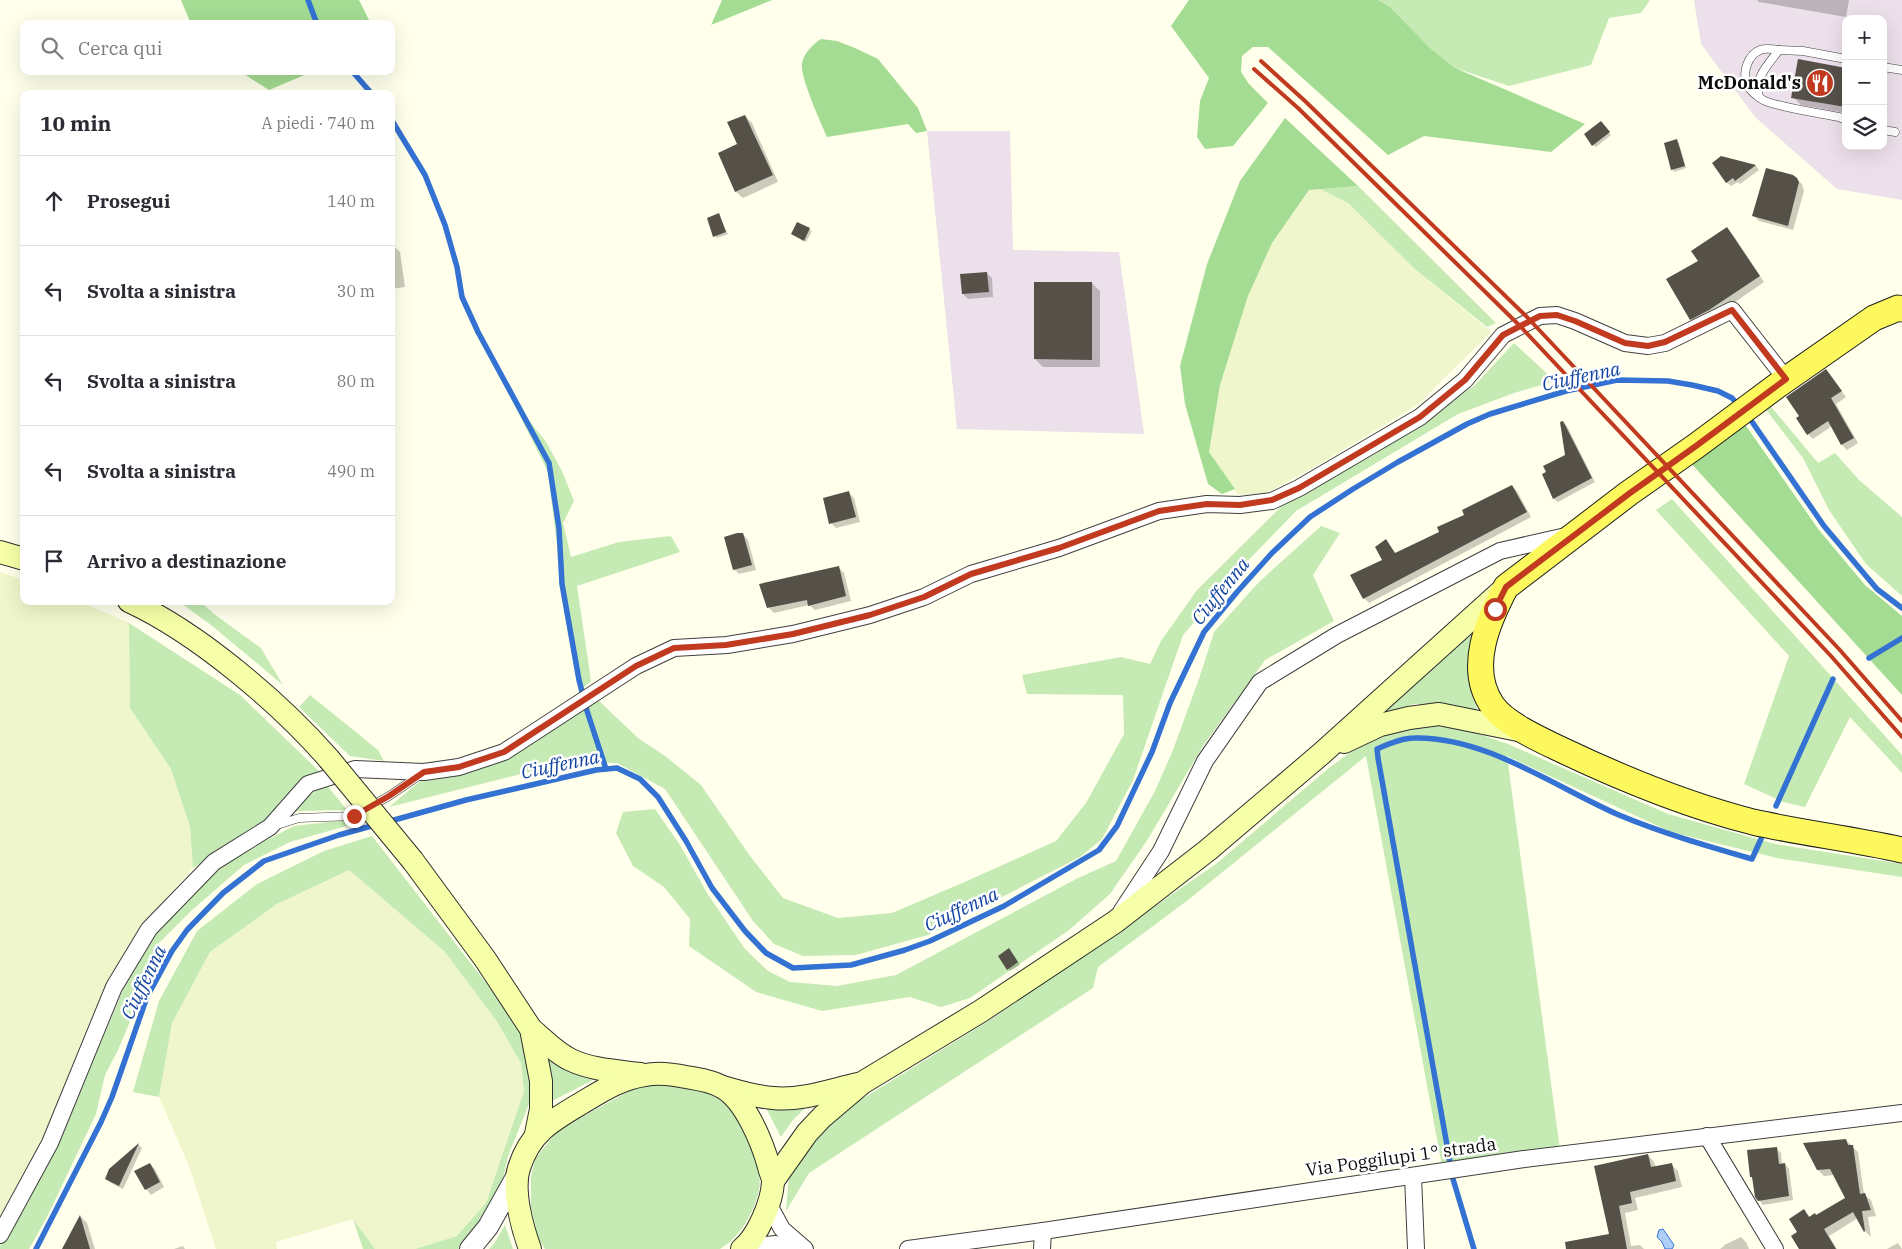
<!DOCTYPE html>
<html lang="it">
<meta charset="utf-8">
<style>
:root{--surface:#fff;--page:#f7f7f7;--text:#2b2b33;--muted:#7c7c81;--line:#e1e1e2}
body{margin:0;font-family:"IBM Plex Serif",serif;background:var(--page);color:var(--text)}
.controls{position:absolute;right:15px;top:15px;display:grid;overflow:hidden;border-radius:10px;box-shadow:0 5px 20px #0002}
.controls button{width:45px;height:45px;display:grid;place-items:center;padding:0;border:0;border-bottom:1px solid var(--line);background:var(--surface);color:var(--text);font:25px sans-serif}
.stop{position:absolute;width:15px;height:15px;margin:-11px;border:4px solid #c13a20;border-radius:50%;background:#fff}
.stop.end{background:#c13a20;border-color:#fff;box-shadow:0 1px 5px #0008}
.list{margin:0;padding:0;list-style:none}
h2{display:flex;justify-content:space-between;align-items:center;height:65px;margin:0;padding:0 20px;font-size:21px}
h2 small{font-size:16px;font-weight:400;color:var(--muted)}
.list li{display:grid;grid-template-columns:32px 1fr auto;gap:15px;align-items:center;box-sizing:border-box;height:90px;padding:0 20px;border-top:1px solid var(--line)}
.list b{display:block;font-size:19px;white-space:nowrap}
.list em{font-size:16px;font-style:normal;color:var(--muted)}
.icon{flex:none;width:28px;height:28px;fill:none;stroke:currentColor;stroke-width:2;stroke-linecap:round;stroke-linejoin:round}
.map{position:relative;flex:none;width:1902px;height:1249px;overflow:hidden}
.search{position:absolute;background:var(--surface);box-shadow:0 5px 20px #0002;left:20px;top:20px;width:375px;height:55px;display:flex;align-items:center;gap:12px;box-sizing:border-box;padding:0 18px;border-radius:10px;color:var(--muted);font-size:19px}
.panel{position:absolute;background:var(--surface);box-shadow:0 5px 20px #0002;left:20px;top:90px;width:375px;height:515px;border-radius:10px}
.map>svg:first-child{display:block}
.industrial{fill:#ece0ea;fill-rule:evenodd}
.farmland{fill:#f0f6cb}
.green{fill:#c5eab4}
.forest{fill:#a4dc93}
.water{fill:#aecdf8;stroke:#3371d2}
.shadow{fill:#0003}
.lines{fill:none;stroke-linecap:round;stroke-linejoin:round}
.stream{stroke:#3371d2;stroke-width:5.5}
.building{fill:#555048}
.service-casing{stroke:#3f3f3f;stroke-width:9}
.minor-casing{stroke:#3f3f3f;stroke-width:18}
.tertiary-casing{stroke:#3f3f3f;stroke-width:22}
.secondary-casing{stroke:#2e2e2e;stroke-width:24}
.primary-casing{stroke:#1d1d1d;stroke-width:27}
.service{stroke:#fff;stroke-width:8}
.minor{stroke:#fff;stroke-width:16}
.tertiary{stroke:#fff;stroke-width:20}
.secondary{stroke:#f6ffa7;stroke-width:22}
.primary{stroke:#fdf85d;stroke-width:25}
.rail{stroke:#c13a20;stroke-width:4}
.secondary-bridge-casing{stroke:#2e2e2e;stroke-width:24;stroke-linecap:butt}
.secondary-bridge{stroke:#f6ffa7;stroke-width:22}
.route{stroke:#c13a20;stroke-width:6}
.labels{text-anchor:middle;stroke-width:5;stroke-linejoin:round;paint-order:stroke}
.poi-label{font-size:18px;font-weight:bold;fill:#0c0c0c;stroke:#fff;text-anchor:end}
.street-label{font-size:18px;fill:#0c0c0c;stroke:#fff}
.water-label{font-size:19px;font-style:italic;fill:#1244a2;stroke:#fff}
</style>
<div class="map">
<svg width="1902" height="1249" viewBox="0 0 1902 1249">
<rect width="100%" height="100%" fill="#ffffec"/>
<g class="industrial">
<path d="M1694 0H1902V200L1837 189 1755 117 1701 44ZM1846 19H1883V146H1846Z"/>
<polygon points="927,131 1010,131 1013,250 1119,252 1144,434 957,429"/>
</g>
<g class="farmland">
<polygon points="1320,189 1348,203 1415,269 1491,332 1417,405 1323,462 1267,493 1238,495 1209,452 1220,385 1248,296 1272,243 1309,190"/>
<polygon points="0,572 24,580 24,601 79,601 129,623 130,708 171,769 190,827 193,868 142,925 44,1138 0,1219"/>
<polygon points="349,870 445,952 496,1020 521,1063 524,1091 486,1203 457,1236 415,1249 375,1249 353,1219 276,1242 277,1249 216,1249 189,1166 159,1097 172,1023 210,952 277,904"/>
</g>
<g class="green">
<polygon points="1378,0 1650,0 1641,13 1609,18 1591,65 1509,86 1455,68 1429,47 1390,7"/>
<polygon points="1358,186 1496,323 1487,327 1415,269 1348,203 1320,189"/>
<polygon points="1514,343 1555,381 1514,393 1458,414 1296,511 1239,570 1183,635 1133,780 1102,839 1080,857 928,935 856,955 803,956 774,944 753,921 665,789 617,763 569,762 389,807 424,778 476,767 597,699 638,738 665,756 701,785 750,856 783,898 838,918 892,913 960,884 1056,841 1086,803 1124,734 1123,695 1027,694 1022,675 1121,657 1150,664 1161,641 1197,590 1287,501 1374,455 1475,385"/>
<polygon points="510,396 546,442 562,471 574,501 563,523 571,557 619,542 671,536 680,552 577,586 591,681 579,692 565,611 548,472"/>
<polygon points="1768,403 1818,463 1835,453 1859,480 1902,517 1902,596 1866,564 1829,510 1803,458 1764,407"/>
<polygon points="1672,499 1902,755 1902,773 1850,717 1805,807 1783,802 1744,784 1789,656 1656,510"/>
<polygon points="1321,526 1340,533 1313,575 1334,621 1265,660 1203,746 1148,839 1110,894 1069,930 970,998 941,1007 910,997 822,1011 756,992 689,946 690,919 664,887 633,866 616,833 623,812 655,809 680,845 707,893 745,949 768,971 790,982 837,986 896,975 1076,879 1116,861 1155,791 1173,750 1200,676 1214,632 1259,582"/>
<polygon points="178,601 200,601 214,614 261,648 283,685 211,625"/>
<path d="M1475 622C1464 657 1465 678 1478 712L1453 706 1414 704 1371 717Z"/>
<polygon points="129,623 240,695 321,773 267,823 193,868 190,827 171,769 130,708"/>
<polygon points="310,695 378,750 384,761 350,756 299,707"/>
<polygon points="1423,724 1467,730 1508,744 1668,814 1775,844 1902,864 1902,877 1777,858 1671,832 1507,756 1560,1150 1442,1166 1366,756 1188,900 1098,967 1093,988 809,1173 786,1211 789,1175 796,1154 841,1112 990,1020 1216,864 1329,768 1359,746 1386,733"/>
<polygon points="325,783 347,810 300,811 289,813"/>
<polygon points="355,819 357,823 290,842 244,865 192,910 158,944 140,998 118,1050 105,1075 96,1114 47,1217 29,1249 0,1249 0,1246 36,1184 77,1100 130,973 155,933 205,880 244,852 294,826"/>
<polygon points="372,836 486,983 528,1041 535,1089 508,1156 500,1193 461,1249 415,1249 457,1236 486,1203 524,1091 521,1063 496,1020 445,952 349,870 277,904 210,952 172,1023 159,1097 133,1092 159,1001 197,931 257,884 324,851"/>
<polygon points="547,1051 599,1077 548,1103 552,1078"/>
<path d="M644 1083C669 1083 709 1086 728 1103 745 1118 764 1168 759 1190 754 1213 740 1237 720 1249H545L538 1238 531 1207V1177L535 1159 558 1130Z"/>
<polygon points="765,1106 806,1107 792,1121 781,1137"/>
<polygon points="353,1219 375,1249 363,1249"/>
<polygon points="505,1225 513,1249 489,1249 494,1244"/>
</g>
<g class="forest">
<polygon points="181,0 359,0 371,24 191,24"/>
<polygon points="722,0 772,0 711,25"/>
<polygon points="1189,0 1378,0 1390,7 1429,47 1455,68 1585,124 1551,152 1424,136 1388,155 1268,47 1253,47 1242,56 1241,72 1249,84 1268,103 1233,146 1205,149 1197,137 1200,101 1209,78 1171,26"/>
<path d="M821 39 837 41 855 48 878 59 918 108 927 131 916 133 908 124 827 137C821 123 799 75 802 63 804 53 813 44 821 39Z"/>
<polygon points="239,71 314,71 269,90"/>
<polygon points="1285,118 1358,186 1309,190 1272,243 1248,296 1220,385 1209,452 1235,489 1222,494 1208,484 1185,404 1180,366 1207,264 1240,181"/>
<polygon points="1744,423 1819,530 1865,585 1902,616 1902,695 1689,461"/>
</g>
<polygon class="water" points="1663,1229 1674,1245 1672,1249 1665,1249 1662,1242 1657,1237 1659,1230"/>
<g class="shadow">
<polygon points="1757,0 1849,0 1846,17 1759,2"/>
<polygon points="1846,69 1846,113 1801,105 1793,97"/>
<polygon points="745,116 752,123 778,182 743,198 736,192 720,154 739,145"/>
<polygon points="1603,125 1611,135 1596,147 1593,145"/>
<polygon points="1677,141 1679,143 1686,168 1674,172 1672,169"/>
<polygon points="1722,157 1756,166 1759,170 1740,184 1738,182 1731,186 1726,182"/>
<polygon points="1796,179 1802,184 1804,191 1793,230 1759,221 1754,216"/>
<polygon points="719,215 728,234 717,238 715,236"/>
<polygon points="797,223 812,231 806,242 792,234"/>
<polygon points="1727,229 1733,235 1764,282 1715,316 1696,325 1691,319 1700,261"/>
<polygon points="391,244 400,252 405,287 391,289"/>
<polygon points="986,273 992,278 993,297 968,299 963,294 961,275"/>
<polygon points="1092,283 1100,291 1100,367 1043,367 1035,359"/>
<polygon points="1826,370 1846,397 1836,404 1858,443 1847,450 1842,445 1832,426 1813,439 1808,434"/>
<polygon points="1563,422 1567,426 1595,482 1558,502 1554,499 1543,475 1567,455"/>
<polygon points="1512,486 1517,491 1531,517 1369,603 1364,598 1384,560 1386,541 1396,554 1441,532"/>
<polygon points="849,493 854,498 860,522 836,528 831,523"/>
<polygon points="743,534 748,540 756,570 739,574 734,569"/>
<polygon points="839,568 844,573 851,601 815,610 809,605 774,613 769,608"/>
<polygon points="1011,952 1020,965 1010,971 1008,969"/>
<polygon points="1846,1140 1858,1152 1864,1194 1871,1200 1876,1216 1868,1217 1871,1237 1865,1231 1858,1218 1829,1236 1837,1249 1801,1249 1799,1233 1804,1211 1811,1218 1816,1216 1847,1199 1834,1175 1824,1176 1818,1170"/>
<polygon points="138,1144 142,1148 123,1189 111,1183 106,1179"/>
<polygon points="1777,1149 1781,1153 1782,1165 1785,1164 1789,1169 1793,1200 1763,1205 1759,1200 1754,1180 1751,1177"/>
<polygon points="1648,1155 1654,1162 1656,1168 1671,1164 1678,1171 1682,1187 1635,1198 1638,1210 1625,1213 1631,1246 1640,1245 1644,1249 1593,1249 1611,1235 1595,1167"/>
<polygon points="150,1164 155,1169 164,1187 151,1195 146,1189"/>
<polygon points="81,1217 87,1223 95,1249 64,1249"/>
<polygon points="1741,1237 1746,1242 1749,1249 1720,1249 1724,1246 1724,1245"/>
<polygon points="1898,1243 1902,1249 1887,1249"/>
<polygon points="183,1246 185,1249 174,1249"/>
</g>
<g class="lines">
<g class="stream">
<polyline points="308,0 317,24"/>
<polyline points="352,71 372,94"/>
<polyline points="391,119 425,175 445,225 457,267 462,297 478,332 549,463 559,528 562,584 579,680 587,711 606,769"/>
<polyline points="1748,416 1824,526 1877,589 1902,608"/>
<polyline points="1869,658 1902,638"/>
<polyline points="1776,806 1833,679"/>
<polyline points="387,822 466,800 596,770 617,768 640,779 658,797 686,841 712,888 745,931 766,953 793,968 851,965 905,950 930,941 1004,906 1099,850 1117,826 1152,752 1170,703 1204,632 1237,592 1272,553 1310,517 1353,489 1398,462 1467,424 1490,414 1566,391 1617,380 1668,381 1692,385 1718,391 1732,398 1740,407"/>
<polyline points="36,1249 101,1122 112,1097 147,997 172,951 187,930 223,893 264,861 339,835 375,825"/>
<path d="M1474 1249 1453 1179 1378 758 1377 749C1388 744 1402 738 1414 738 1485 736 1555 787 1619 815 1662 833 1707 846 1752 859L1761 839"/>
</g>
</g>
<g class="building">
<polygon points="1798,59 1846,68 1846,107 1791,98"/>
<polygon points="745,115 773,175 735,192 718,153 737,144 727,122"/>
<polygon points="1601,121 1610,132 1592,146 1584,134"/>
<polygon points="1677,139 1685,166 1671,170 1664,143"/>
<polygon points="1721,156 1756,165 1735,181 1733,178 1726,183 1712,163"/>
<polygon points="1766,168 1793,175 1797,178 1799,182 1788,226 1752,216"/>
<polygon points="719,213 726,232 713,237 707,218"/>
<polygon points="797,222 810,228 804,241 791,234"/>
<polygon points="1727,227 1760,276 1709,310 1690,320 1666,279 1698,261 1691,251"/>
<polygon points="987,272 989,292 962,294 960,274"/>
<polygon points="1034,282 1092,282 1092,360 1034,359"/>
<polygon points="1826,369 1842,391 1831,398 1854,438 1841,445 1828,421 1807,435 1796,418 1799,416 1786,397"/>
<polygon points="1563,421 1592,478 1553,499 1542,474 1546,472 1543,466 1565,455 1560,422"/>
<polygon points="1512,485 1527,512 1363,599 1350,575 1382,560 1375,547 1386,539 1395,553 1439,532 1437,527 1464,515 1462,510"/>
<polygon points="849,491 856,517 829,524 823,498"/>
<polygon points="737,533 743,533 752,565 733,570 724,537"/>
<polygon points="839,566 846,596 808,606 807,600 767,608 759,584"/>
<polygon points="1009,948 1018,962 1007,970 998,956"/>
<polygon points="1846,1139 1848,1145 1853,1145 1860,1194 1865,1193 1871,1210 1862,1211 1865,1231 1864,1232 1853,1212 1824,1229 1836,1249 1799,1249 1791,1236 1797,1232 1789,1219 1804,1209 1809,1217 1815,1213 1816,1215 1845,1198 1830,1169 1817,1170 1803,1143"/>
<polygon points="139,1143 119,1186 105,1179 109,1169"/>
<polygon points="1777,1147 1779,1164 1785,1163 1789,1196 1758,1201 1755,1197 1752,1177 1750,1177 1747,1150"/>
<polygon points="1648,1154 1651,1167 1672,1163 1676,1181 1630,1192 1632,1203 1619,1206 1627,1249 1566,1249 1565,1242 1609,1234 1594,1166"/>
<polygon points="150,1163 160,1182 145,1190 134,1171"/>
<polygon points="80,1215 90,1249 62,1249"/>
</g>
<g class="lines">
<g class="service-casing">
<g id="service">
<path d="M1779 50C1773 49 1765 48 1760 50 1748 55 1742 72 1747 84 1749 90 1758 97 1763 100 1780 108 1819 113 1839 117L1846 120"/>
<polyline points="1883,67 1902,70"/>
<path d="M1759 97C1754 77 1768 65 1779 50L1803 51 1846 59"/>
<polyline points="1883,130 1895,132"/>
<polyline points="277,825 299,818 354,816 389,796 420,775"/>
</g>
</g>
<g class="minor-casing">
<g id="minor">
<polyline points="1121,912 1161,851 1205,761 1260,682 1337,635 1500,551 1566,536"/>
<polyline points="1707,1136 1775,1249"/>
<polyline points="1413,1176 1416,1249"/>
<polyline points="768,1203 782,1229 805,1249"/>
<polyline points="0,1235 50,1143 114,987 149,929 214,862 270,827 308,784 355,769 424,772 459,767 504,752 636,666 674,648 727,645 793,634 870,615 924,597 971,574 1059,548 1159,511 1207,504 1240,505 1272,501 1299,488 1420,417 1465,380 1503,335 1540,316 1557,315 1575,321 1625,343 1648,346 1665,343 1732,310 1786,379"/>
<polyline points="745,1247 776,1244 790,1249"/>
<polyline points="908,1249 1043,1231 1524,1159 1902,1113"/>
<polyline points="1042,1249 1043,1231"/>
</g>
</g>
<g class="tertiary-casing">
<polyline id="tertiary" points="470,1249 488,1227 517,1175"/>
</g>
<g class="secondary-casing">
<g id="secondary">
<polyline points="0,552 24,559"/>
<path d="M129 601C198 633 279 702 329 759"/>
<polyline points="1344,742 1380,725 1409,718 1439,714 1523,731"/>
<polyline points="413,861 485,959 531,1029 541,1081 541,1109 536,1134"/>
<path d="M531 1029C544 1040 556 1053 571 1060 592 1070 618 1071 640 1074"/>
<path d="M723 1087C740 1092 756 1097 773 1098 801 1101 831 1090 858 1084"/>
<polyline points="773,1181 807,1133 822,1117 862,1083 981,1011 1115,922 1208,850 1321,754 1504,589"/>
<path d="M530 1249C522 1227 512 1190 519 1168 530 1133 551 1121 580 1104 600 1092 621 1078 645 1075 659 1072 672 1074 686 1077 698 1079 712 1081 722 1087 745 1099 763 1144 769 1167 770 1172 773 1177 773 1182 772 1202 758 1236 742 1249"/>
</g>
</g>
<g class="primary-casing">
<path id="primary" d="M1902 309 1898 308 1874 318 1778 385 1696 446 1629 493 1506 587C1488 621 1467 668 1492 705 1505 724 1541 740 1562 750 1623 779 1686 805 1753 822 1802 833 1853 839 1902 850"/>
</g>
<use href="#service" class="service"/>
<use href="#minor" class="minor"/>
<use href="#tertiary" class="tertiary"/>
<use href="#secondary" class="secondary"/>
<use href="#primary" class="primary"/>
<g class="rail">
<polyline points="1261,61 1305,101 1527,317 1839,649 1902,721"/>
<polyline points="1254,69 1298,108 1519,325 1831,656 1902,737"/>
</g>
<g class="secondary-bridge-casing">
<polyline id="secondary-bridge" points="329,759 413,861"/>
</g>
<use href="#secondary-bridge" class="secondary-bridge"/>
</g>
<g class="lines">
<polyline class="route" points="354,816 389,796 424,772 459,767 504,752 636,666 674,648 726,645 793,634 870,615 924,597 971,574 1059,548 1159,511 1207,504 1240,505 1272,500 1299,488 1420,417 1465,380 1503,335 1540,316 1557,315 1575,321 1625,343 1648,346 1665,342 1732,310 1786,379 1696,446 1630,493 1506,587 1495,609"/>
</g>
<defs>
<g id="restaurant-disc" transform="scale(1.4375)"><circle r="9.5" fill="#c13a20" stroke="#fff"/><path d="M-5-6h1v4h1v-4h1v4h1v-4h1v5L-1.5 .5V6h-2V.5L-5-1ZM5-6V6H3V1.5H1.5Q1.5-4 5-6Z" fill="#fff"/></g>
</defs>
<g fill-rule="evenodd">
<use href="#restaurant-disc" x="1820" y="83"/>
</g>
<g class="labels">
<g class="poi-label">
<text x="1801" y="89">McDonald's</text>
</g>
<g class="street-label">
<text transform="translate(1401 1157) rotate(-8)" y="6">Via Poggilupi 1° strada</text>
</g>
<g class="water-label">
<text transform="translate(1581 376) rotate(-12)" y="7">Ciuffenna</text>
<text transform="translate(1220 591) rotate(-51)" y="7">Ciuffenna</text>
<text transform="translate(560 764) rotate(-12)" y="7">Ciuffenna</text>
<text transform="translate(961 909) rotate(-25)" y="7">Ciuffenna</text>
<text transform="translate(143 982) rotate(-64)" y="7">Ciuffenna</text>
</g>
</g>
</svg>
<div class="controls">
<button>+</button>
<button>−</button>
<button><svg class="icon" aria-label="layers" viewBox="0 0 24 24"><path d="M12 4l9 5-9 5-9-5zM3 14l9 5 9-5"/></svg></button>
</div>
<div class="stop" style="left:1495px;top:609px"></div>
<div class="stop end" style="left:354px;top:816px"></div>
<div class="search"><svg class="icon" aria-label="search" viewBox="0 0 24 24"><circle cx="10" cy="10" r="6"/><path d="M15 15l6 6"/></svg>Cerca qui</div>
<section class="panel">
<h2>10 min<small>A piedi · 740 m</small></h2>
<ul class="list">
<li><svg class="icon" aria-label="ahead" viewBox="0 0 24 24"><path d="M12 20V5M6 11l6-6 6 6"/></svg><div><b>Prosegui</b></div><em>140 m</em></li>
<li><svg class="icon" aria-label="left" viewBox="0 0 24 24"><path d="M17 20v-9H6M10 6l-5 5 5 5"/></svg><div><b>Svolta a sinistra</b></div><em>30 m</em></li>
<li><svg class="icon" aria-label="left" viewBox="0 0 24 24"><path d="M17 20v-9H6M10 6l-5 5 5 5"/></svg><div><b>Svolta a sinistra</b></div><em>80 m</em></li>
<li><svg class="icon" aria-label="left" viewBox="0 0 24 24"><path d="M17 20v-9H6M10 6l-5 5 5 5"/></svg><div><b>Svolta a sinistra</b></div><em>490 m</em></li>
<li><svg class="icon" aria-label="arrive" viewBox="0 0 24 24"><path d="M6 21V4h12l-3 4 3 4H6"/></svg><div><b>Arrivo a destinazione</b></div></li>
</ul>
</section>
</div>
